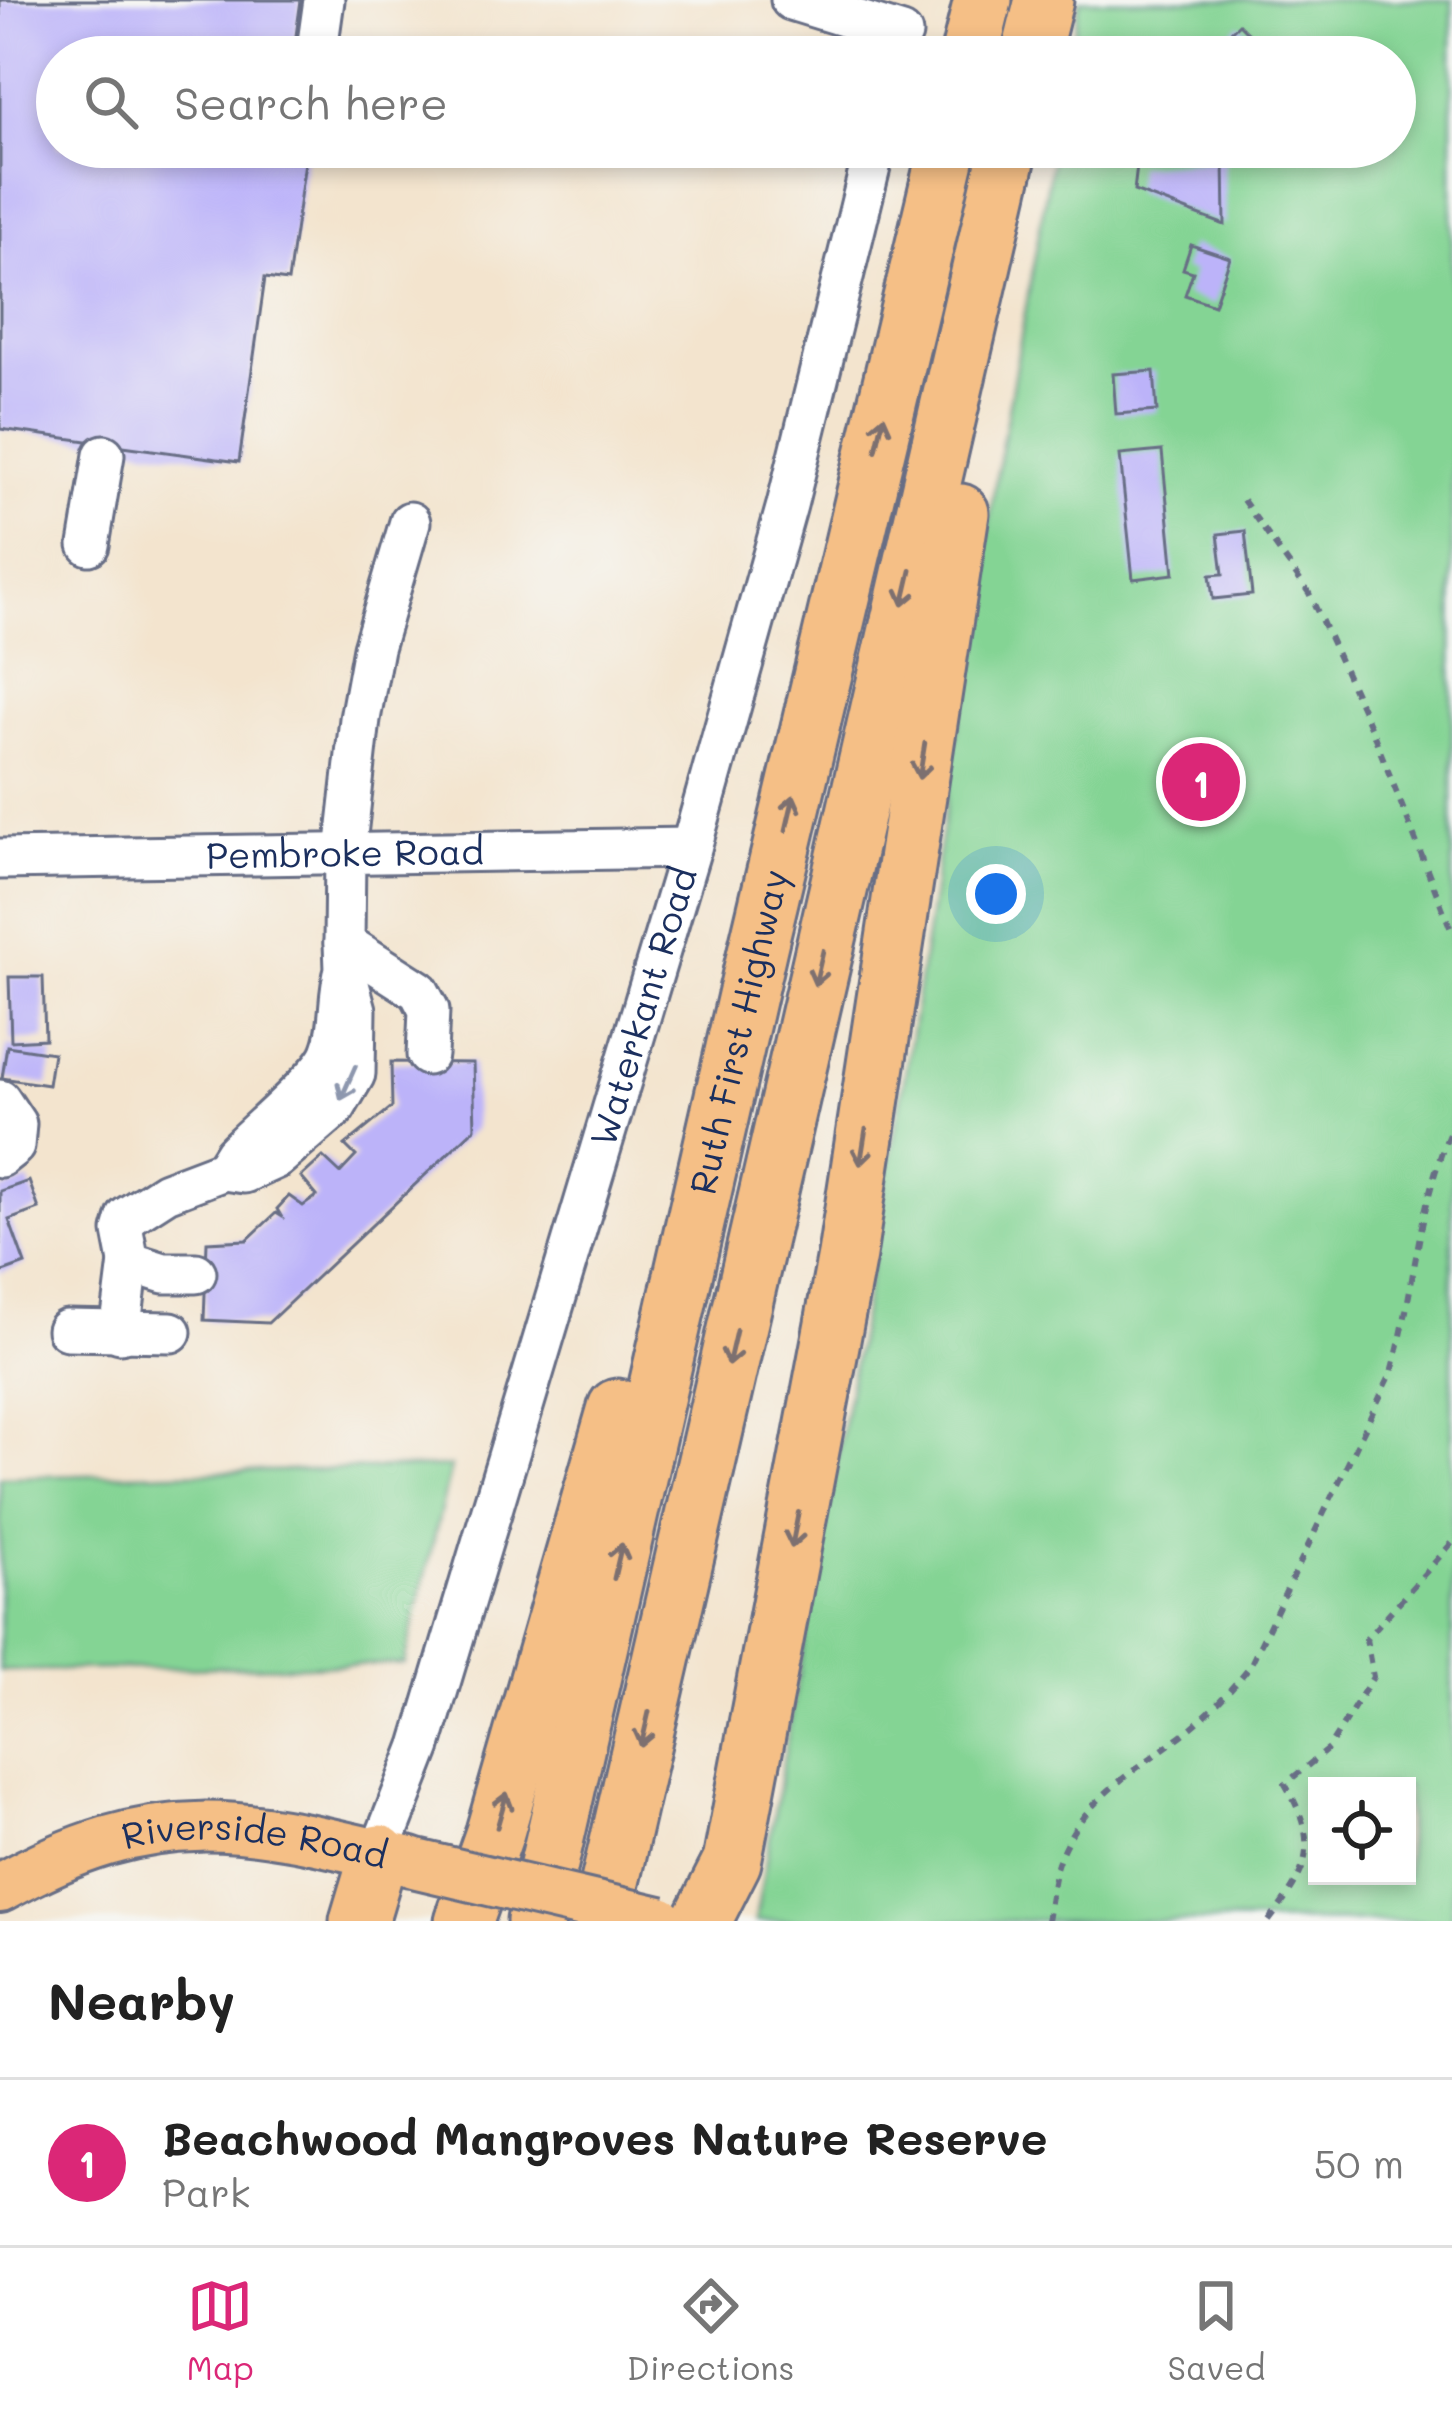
<!DOCTYPE html>
<style>
:root{--surface:#fff;--page:#f6f6f6;--text:#222;--muted:#767676;--line:#e0e0e0;--accent:#db2777}
body{margin:0;font-family:Mali,sans-serif;background:var(--page);color:var(--text)}
.controls{position:absolute;right:36px;bottom:36px;display:grid;overflow:hidden;border-radius:0px;box-shadow:0 6px 18px #0003}
.controls button{width:108px;height:108px;display:grid;place-items:center;padding:0;border:0;border-bottom:3px solid var(--line);background:var(--surface);color:var(--text);font:60px sans-serif}
.you{position:absolute;left:996px;top:894px;width:42px;height:42px;margin:-30px;border:9px solid #fff;border-radius:50%;background:#1a73e8;box-shadow:0 0 0 18px #1a73e833}
.badge{display:grid;place-items:center;width:78px;height:78px;border-radius:50%;background:var(--accent);color:#fff;font-size:39px;font-weight:700}
.pin{position:absolute;translate:-50% -50%;border:6px solid #fff;box-shadow:0 3px 12px #0006}
.list{margin:0;padding:0;list-style:none}
h2{display:flex;justify-content:space-between;align-items:center;height:156px;margin:0;padding:0 48px;font-size:51px}
h2 small{font-size:39px;font-weight:400;color:var(--muted)}
.list li{display:grid;grid-template-columns:78px 1fr auto;gap:36px;align-items:center;box-sizing:border-box;height:168px;padding:0 48px;border-top:3px solid var(--line)}
.list b{display:block;font-size:45px;white-space:nowrap}
.list p{margin:0;font-size:39px;white-space:nowrap;color:var(--muted)}
.list em{font-size:39px;font-style:normal;color:var(--muted)}
.icon{flex:none;width:66px;height:66px;fill:none;stroke:currentColor;stroke-width:2;stroke-linecap:round;stroke-linejoin:round}
.map{position:relative;flex:none;width:1452px;height:1921px;overflow:hidden}
.search{position:absolute;background:var(--surface);box-shadow:0 6px 18px #0003;left:36px;right:36px;top:36px;height:132px;display:flex;align-items:center;gap:30px;box-sizing:border-box;padding:0 42px;border-radius:66px;color:var(--muted);font-size:45px}
.sheet{height:324px;background:var(--surface)}
nav{display:flex;justify-content:space-around;align-items:center;box-sizing:border-box;height:168px;border-top:3px solid var(--line);background:var(--surface);font-size:33px;color:var(--muted)}
nav a{display:grid;justify-items:center;gap:6px}
nav .on{color:var(--accent)}
.map>svg:first-child{display:block}
.green{fill:#84d494;stroke:#508279;stroke-width:3;fill-rule:evenodd}
.building{fill:#bcb3f9}
.lines{fill:none;stroke-linecap:round;stroke-linejoin:round}
.minor-casing{stroke:#676e85;stroke-width:45}
.major-casing{stroke:#676e85;stroke-width:54}
.highway-casing{stroke:#676e85;stroke-width:63}
.path{stroke:#676e85;stroke-width:6;stroke-dasharray:9 9;stroke-linecap:butt}
.minor{stroke:#fff;stroke-width:39}
.major{stroke:#f5bf86;stroke-width:48}
.highway{stroke:#f5bf86;stroke-width:57}
.major-bridge-casing{stroke:#676e85;stroke-width:54;stroke-linecap:butt}
.major-bridge{stroke:#f5bf86;stroke-width:48}
.oneway{stroke:#7d7070}
.oneway2{stroke:#8d97ae}
.labels{text-anchor:middle;stroke-width:12;stroke-linejoin:round;paint-order:stroke}
.street-label{font-size:36px;fill:#1b2f5e;stroke:#f6f6f2}
</style>
<div class="map">
<svg width="1452" height="1921" viewBox="0 0 1452 1921">
<rect width="100%" height="100%" fill="#f6f6f2"/>
<filter id="ink" filterUnits="userSpaceOnUse"><feTurbulence type="fractalNoise" baseFrequency=".00833" numOctaves="2"/><feDisplacementMap in="SourceGraphic" scale="24" xChannelSelector="R" yChannelSelector="G"/><feConvolveMatrix kernelMatrix="1 2 1 2 8 2 1 2 1" color-interpolation-filters="sRGB"/></filter>
<filter id="wash" filterUnits="userSpaceOnUse"><feTurbulence type="fractalNoise" baseFrequency=".004" numOctaves="4" result="noise"/><feDisplacementMap in="SourceGraphic" scale="48" xChannelSelector="R" yChannelSelector="G"/><feGaussianBlur stdDeviation="2.7" result="paint"/><feColorMatrix in="noise" values="0 0 0 0 0 0 0 0 0 0 0 0 0 0 0 0 0 1.4 0 .05"/><feComposite in="paint" operator="in"/></filter>
<g filter="url(#wash)">
<rect width="100%" height="100%" fill="#f3e4ce"/>
<g class="green">
<path d="M1080 0H1452V1921H755L905 1074 994 490 1054 147H1395V57H1070ZM1317 1786H1407V1876H1317Z"/>
<polygon points="451,1467 404,1664 0,1671 0,1477"/>
</g>
<g id="blocks">
<g class="building">
<polygon points="0,0 301,0 293,57 57,57 57,147 281,147 280,152 306,155 288,281 265,278 239,462 0,429"/>
<polygon points="1239,24 1265,50 1257,57 1205,57"/>
<polygon points="1224,159 1225,225 1134,191 1137,166"/>
<polygon points="1191,245 1230,258 1214,305 1185,295 1193,272 1183,269"/>
<polygon points="1154,371 1157,411 1116,414 1113,374"/>
<polygon points="1162,451 1174,574 1133,579 1120,455"/>
<polygon points="1245,531 1252,595 1213,599 1210,575 1223,574 1218,534"/>
<polygon points="9,977 43,977 45,1039 11,1041"/>
<polygon points="7,1046 53,1053 48,1085 2,1078"/>
<polygon points="391,1062 473,1063 475,1128 268,1323 204,1320 207,1242 247,1240 276,1213 281,1216 277,1209 289,1196 303,1206 317,1196 301,1177 323,1157 340,1173 356,1156 345,1145 392,1107"/>
<polygon points="29,1181 39,1209 9,1220 25,1264 0,1273 0,1191"/>
</g>
</g>
</g>
<g filter="url(#ink)">
<use href="#blocks" fill-opacity="0" stroke="#676e85" stroke-width="3"/>
<g class="lines">
<g class="minor-casing">
<g id="minor">
<polyline points="791,0 902,34"/>
<polyline points="316,57 324,0"/>
<polyline points="89,545 104,455"/>
<path id="s1" d="M0 859 691 848"/>
<polyline points="344,943 419,991 429,1010 427,1055"/>
<path d="M345 970C337 997 342 1027 331 1053 322 1077 256 1131 234 1154L224 1170 244 1173 277 1158 335 1108 355 1074 356 1010 345 970 344 943 345 853 360 719 373 648 410 522"/>
<polyline points="0,1100 16,1124 14,1146 0,1157"/>
<polyline points="196,1273 164,1273 129,1262 123,1231 127,1217 166,1192 224,1170"/>
<polyline points="67,1330 171,1332"/>
<polyline points="120,1333 129,1262"/>
<path id="s2" d="M379 1854 421 1746 691 848 787 505 875 147"/>
</g>
</g>
<g class="major-casing">
<g id="major">
<path id="s3" d="M0 1888C158 1800 243 1821 411 1862"/>
</g>
</g>
<g class="highway-casing">
<g id="highway">
<polyline points="969,57 983,0"/>
<polyline points="1030,57 1044,0"/>
<polyline points="359,1921 379,1854"/>
<polyline points="464,1921 495,1832 617,1408"/>
<path id="s4" d="M536 1921 758 947 948 147"/>
<polyline points="601,1921 1009,147"/>
<polyline points="702,1921 732,1862 847,1255 960,513"/>
</g>
</g>
<g class="path">
<polyline points="1243,500 1309,593 1373,733 1452,932"/>
<path d="M1047 1921C1051 1900 1052 1876 1060 1857 1086 1793 1142 1768 1192 1727 1214 1709 1232 1688 1250 1666L1392 1372C1415 1290 1417 1206 1452 1127"/>
<path d="M1269 1921C1310 1868 1320 1844 1285 1784L1328 1749 1373 1677 1366 1639 1452 1543"/>
</g>
<use href="#minor" class="minor"/>
<use href="#major" class="major"/>
<use href="#highway" class="highway"/>
<g class="major-bridge-casing">
<polyline id="major-bridge" points="417,1864 660,1921"/>
</g>
<use href="#major-bridge" class="major-bridge"/>
</g>
<defs><path id="oneway-shaft" d="M-6 0H5M1.5-3L5.5 0L1.5 3" fill="none" stroke-width="1.6" stroke-linecap="round" stroke-linejoin="round" transform="scale(3)"/></defs>
<g class="oneway">
<use href="#oneway-shaft" transform="translate(880 433) rotate(-77)"/>
<use href="#oneway-shaft" transform="translate(907 588) rotate(103)"/>
<use href="#oneway-shaft" transform="translate(922 761) rotate(99)"/>
<use href="#oneway-shaft" transform="translate(790 813) rotate(-77)"/>
<use href="#oneway-shaft" transform="translate(819 968) rotate(103)"/>
<use href="#oneway-shaft" transform="translate(863 1147) rotate(99)"/>
<use href="#oneway-shaft" transform="translate(732 1348) rotate(103)"/>
<use href="#oneway-shaft" transform="translate(795 1530) rotate(101)"/>
<use href="#oneway-shaft" transform="translate(618 1561) rotate(-77)"/>
<use href="#oneway-shaft" transform="translate(645 1729) rotate(103)"/>
<use href="#oneway-shaft" transform="translate(502 1810) rotate(-74)"/>
</g>
<use class="oneway2" href="#oneway-shaft" transform="translate(348 1083) rotate(114)"/>
</g>
<g class="labels">
<g class="street-label">
<text dy="13" stroke="none"><textPath href="#s1" startOffset="345">Pembroke Road</textPath></text>
<text dy="13" stroke="none"><textPath href="#s2" startOffset="888">Waterkant Road</textPath></text>
<text dy="13" stroke="none"><textPath href="#s4" startOffset="912">Ruth First Highway</textPath></text>
<text dy="13" stroke="none"><textPath href="#s3" startOffset="267">Riverside Road</textPath></text>
</g>
</g>
</svg>
<div class="controls">
<button><svg class="icon" aria-label="locate" viewBox="0 0 24 24"><circle cx="12" cy="12" r="6"/><path d="M12 2v4M12 18v4M2 12h4M18 12h4"/></svg></button>
</div>
<div class="you"></div>
<div class="pin badge" style="left:1201px;top:782px">1</div>
<div class="search"><svg class="icon" aria-label="search" viewBox="0 0 24 24"><circle cx="10" cy="10" r="6"/><path d="M15 15l6 6"/></svg>Search here</div>
</div>
<section class="sheet">
<h2>Nearby<small></small></h2>
<ul class="list">
<li><span class="badge">1</span><div><b>Beachwood Mangroves Nature Reserve</b><p>Park</p></div><em>50 m</em></li>
</ul>
</section>
<nav>
<a class="on"><svg class="icon" aria-label="map" viewBox="0 0 24 24"><path d="M3 6l6-2 6 2 6-2v14l-6 2-6-2-6 2zM9 4v14M15 6v14"/></svg>Map</a>
<a><svg class="icon" aria-label="directions" viewBox="0 0 24 24"><path d="M12 3l9 9-9 9-9-9zM9 14v-3h6M13 9l2 2-2 2"/></svg>Directions</a>
<a><svg class="icon" aria-label="saved" viewBox="0 0 24 24"><path d="M7 4h10v16l-5-4-5 4z"/></svg>Saved</a>
</nav>
